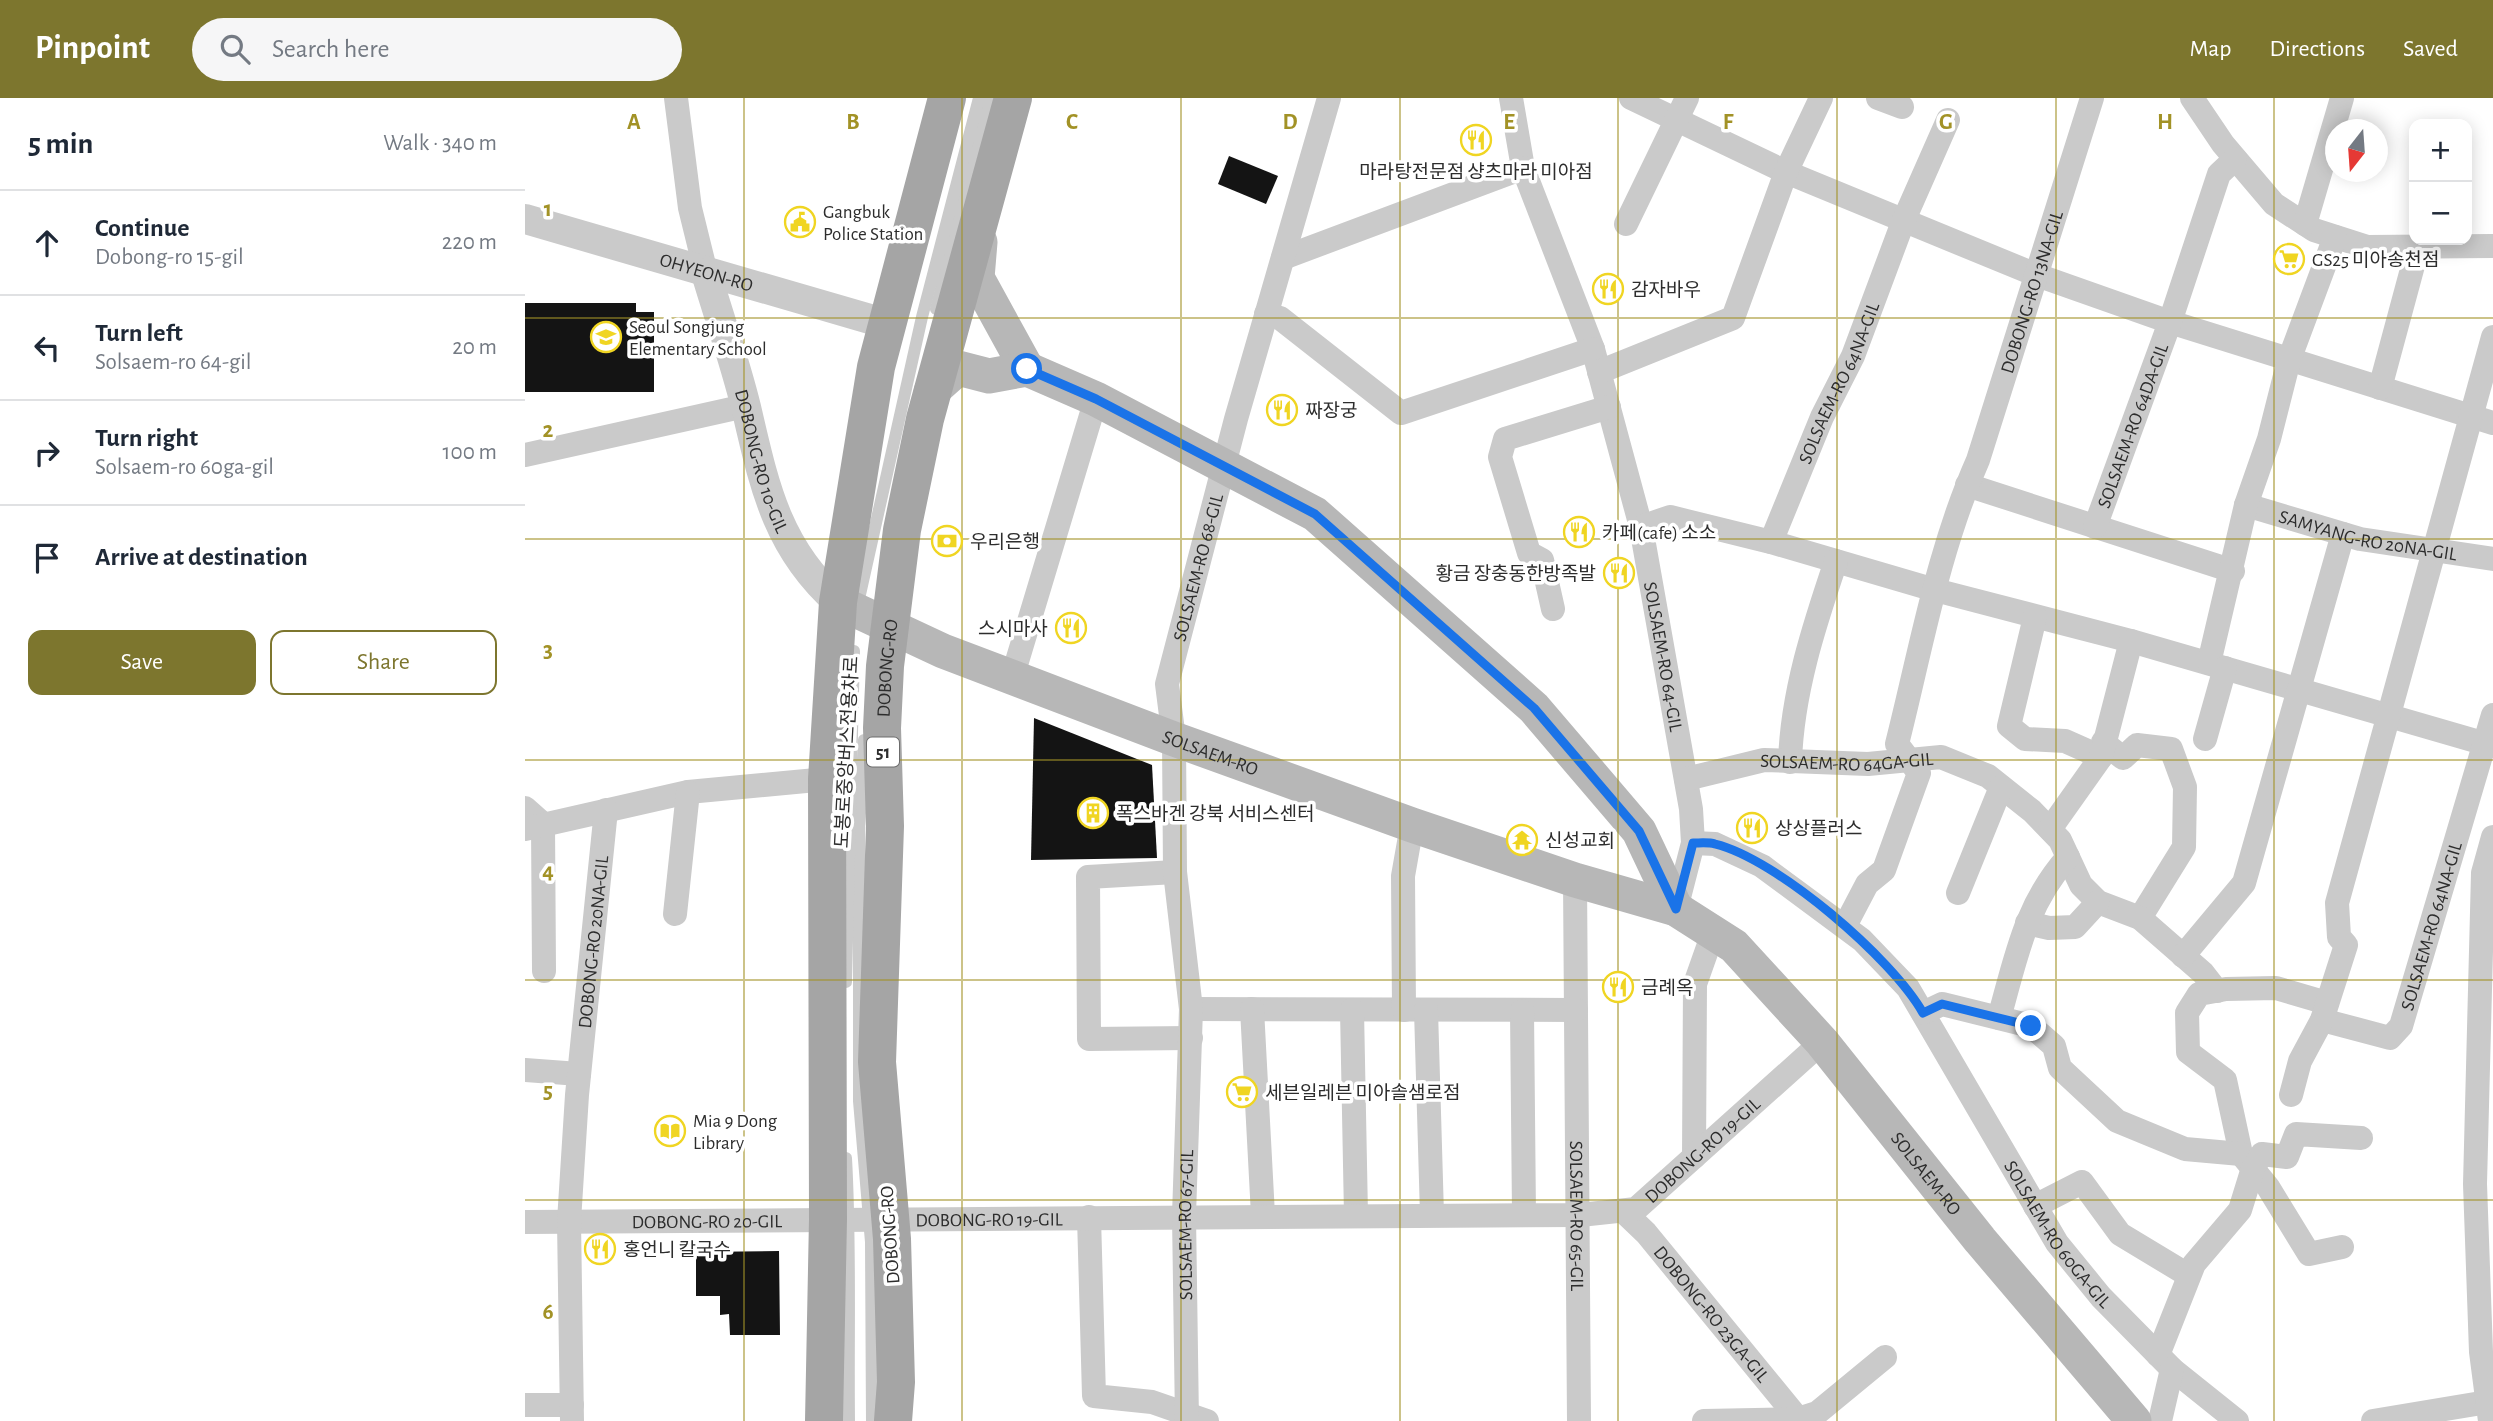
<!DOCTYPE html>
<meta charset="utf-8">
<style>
:root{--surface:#fff;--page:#f6f6f7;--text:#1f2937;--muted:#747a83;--line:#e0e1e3;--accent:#7d762e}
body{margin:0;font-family:"Alegreya Sans","Noto Sans KR",sans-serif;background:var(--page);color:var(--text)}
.controls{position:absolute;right:21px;top:21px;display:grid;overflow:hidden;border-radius:14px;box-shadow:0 4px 18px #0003}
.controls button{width:63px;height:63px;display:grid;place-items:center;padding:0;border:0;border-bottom:2px solid var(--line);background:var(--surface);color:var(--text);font:35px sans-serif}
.compass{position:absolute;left:1800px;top:21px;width:63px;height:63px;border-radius:50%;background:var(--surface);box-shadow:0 4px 18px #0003;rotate:197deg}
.stop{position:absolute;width:21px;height:21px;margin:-16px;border:5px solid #1a73e8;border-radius:50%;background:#fff}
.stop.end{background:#1a73e8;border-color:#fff;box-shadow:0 2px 7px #0008}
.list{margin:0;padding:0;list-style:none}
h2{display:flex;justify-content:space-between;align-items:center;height:91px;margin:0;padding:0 28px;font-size:30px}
h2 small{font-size:23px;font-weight:400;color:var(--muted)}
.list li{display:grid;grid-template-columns:46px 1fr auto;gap:21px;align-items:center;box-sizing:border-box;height:105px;padding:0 28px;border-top:2px solid var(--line)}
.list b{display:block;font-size:26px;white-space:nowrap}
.list p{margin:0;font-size:23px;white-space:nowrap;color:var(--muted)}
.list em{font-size:23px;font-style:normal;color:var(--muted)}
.actions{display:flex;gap:14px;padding:21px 28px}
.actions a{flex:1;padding:16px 0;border:2px solid var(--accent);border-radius:14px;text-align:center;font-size:24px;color:var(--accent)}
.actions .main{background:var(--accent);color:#fff}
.icon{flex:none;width:38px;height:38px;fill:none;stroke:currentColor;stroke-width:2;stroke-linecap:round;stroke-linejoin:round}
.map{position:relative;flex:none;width:1968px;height:1323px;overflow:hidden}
header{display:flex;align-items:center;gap:42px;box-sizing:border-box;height:98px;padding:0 35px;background:var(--accent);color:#fff}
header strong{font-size:33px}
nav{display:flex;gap:38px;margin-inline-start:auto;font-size:24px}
.search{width:490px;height:63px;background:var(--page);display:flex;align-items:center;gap:18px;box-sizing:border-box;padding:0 24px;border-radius:38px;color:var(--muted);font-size:26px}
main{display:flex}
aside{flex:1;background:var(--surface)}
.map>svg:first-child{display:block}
.building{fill:#141414}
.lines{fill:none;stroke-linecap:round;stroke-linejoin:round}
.service{stroke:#cacaca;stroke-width:12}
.minor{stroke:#cacaca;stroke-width:24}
.tertiary{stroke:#cacaca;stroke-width:30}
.secondary{stroke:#b7b7b7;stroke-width:35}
.primary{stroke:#a5a5a5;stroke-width:38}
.route{stroke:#1a73e8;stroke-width:9}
.grid{fill:none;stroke:#a29226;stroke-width:2;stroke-opacity:0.55}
.labels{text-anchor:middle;stroke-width:7;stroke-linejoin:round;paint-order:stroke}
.shield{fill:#fff;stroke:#6c6c6c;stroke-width:2}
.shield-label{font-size:18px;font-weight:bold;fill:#2d2d2d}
.poi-label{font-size:19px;fill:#2d2d2d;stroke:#fff;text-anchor:start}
.street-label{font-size:19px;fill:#2d2d2d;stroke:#fff}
.grid-label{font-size:23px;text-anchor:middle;font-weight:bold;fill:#a29226;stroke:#fff;stroke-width:7;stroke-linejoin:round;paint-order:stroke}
</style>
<header>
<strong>Pinpoint</strong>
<div class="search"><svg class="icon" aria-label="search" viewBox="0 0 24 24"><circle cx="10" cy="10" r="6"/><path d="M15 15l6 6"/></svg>Search here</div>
<nav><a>Map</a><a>Directions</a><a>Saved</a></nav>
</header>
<main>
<aside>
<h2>5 min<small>Walk · 340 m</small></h2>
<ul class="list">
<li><svg class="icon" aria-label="ahead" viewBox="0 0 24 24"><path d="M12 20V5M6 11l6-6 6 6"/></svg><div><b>Continue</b><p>Dobong-ro 15-gil</p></div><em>220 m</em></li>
<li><svg class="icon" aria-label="left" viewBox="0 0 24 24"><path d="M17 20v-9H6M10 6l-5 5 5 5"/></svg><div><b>Turn left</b><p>Solsaem-ro 64-gil</p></div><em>20 m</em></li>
<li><svg class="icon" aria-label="right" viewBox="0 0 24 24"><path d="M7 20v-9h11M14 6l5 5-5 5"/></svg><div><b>Turn right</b><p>Solsaem-ro 60ga-gil</p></div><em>100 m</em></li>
<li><svg class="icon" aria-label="arrive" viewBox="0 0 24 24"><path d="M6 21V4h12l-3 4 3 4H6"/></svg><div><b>Arrive at destination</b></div></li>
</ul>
<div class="actions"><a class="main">Save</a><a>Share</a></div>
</aside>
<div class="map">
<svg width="1968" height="1323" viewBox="0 0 1968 1323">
<rect width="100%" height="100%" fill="#fff"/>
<g class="building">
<polygon points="704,58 753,78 741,106 693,86"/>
<polygon points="0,205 111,205 111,214 129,214 129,294 0,294"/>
<polygon points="509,620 627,667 632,760 506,762"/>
<polygon points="254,1153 255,1237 205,1237 204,1216 195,1217 195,1198 171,1198 171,1154"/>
</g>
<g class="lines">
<g class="service">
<polyline points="411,211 464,0"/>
<polyline points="332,510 397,219 454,0"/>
<polyline points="339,642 334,733 334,1003 346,1144 347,1323"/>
<polyline points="321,884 329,553"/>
<path d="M321 1060C326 1148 323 1235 324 1323"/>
</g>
<g class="minor">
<polyline points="151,0 165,110 181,175"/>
<path id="s1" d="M986 0 998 70 1068 251 1116 429 1166 711 1168 745 1151 811"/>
<polyline points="1106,0 1261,74 1509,176 1645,224 1968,325"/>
<polyline points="1353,0 1377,9"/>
<polyline points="1667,0 1698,46 1749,106 1789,132 1842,149 1968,148"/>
<polyline points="1101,126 1162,0"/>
<polyline points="1780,126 1817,0"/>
<polyline points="758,160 998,70"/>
<polyline points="741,216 755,220 876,315 1068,251"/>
<polyline points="1074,274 1208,220 1261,74 1296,0"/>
<polyline points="1855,290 1893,149"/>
<polyline points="0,357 220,308"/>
<polyline points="1442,387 1708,473"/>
<path id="s2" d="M1721 407 1835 441 1968 461"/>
<polyline points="1116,429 1145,419 1246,444 1410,492 1606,543 1968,648"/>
<path id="s3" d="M1570 429 1645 224 1694 76 1710 61"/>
<path id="s4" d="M1246 444 1297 319 1328 258 1378 124 1423 22"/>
<polyline points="1028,511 1017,462 1004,455 975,359 980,341 1084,309"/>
<polyline points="1510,519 1484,628 1500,641 1540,643 1576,659"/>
<polyline points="1684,565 1721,407 1744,341 1764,262 1810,139"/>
<polyline points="487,580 571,301"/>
<polyline points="1680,641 1700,570"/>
<polyline points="1578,644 1598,660 1612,647 1646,651 1660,689 1659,749 1615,820"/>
<path d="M1265 664C1267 595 1289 528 1311 463"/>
<path id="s5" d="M1161 681 1239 662 1343 666 1416 659 1463 678 1507 713 1535 742 1556 787 1573 804 1615 820 1678 875 1692 893"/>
<polyline points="0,710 18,726 19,873"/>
<polyline points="0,731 163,694 302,681"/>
<polyline points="1525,731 1576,659 1606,543"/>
<path id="s6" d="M1168 745 1190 746 1237 768 1337 842 1383 890 1532 1145 1576 1199 1647 1271 1712 1323"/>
<polyline points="650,774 563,779 564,941 666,940"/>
<path id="s7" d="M1050 782 1054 1323"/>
<polyline points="1433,795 1476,689"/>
<polyline points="150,816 163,694"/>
<polyline points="1502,825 1524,830 1550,829 1573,804"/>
<path id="s8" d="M1320 828 1342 786 1359 772 1394 675 1372 646C1396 551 1413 452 1453 362L1567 0"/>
<polyline points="1658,858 1719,785 1818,436"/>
<polyline points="1802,905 1751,890 1701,891 1674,896 1662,915 1663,954 1700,982 1716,1056 1743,1089 1784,1156 1817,1149"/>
<polyline points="666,911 1051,912"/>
<polyline points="727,911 738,1117"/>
<polyline points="827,912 831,1117"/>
<polyline points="879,912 878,778 887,727"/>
<polyline points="901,912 907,1117"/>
<polyline points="997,913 999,1117"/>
<polyline points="1398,915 1417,906 1506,928 1529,948 1535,970 1592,1023 1660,1051 1716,1056"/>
<path d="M1474 920C1491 860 1500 807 1543 759"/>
<path id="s9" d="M1797 922 1865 940 1876 928 1968 617"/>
<polyline points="0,972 54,976"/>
<polyline points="1766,997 1775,963 1797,922 1821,847 1814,839 1812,805 1968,239"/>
<polyline points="1169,1059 1170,886 1188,835"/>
<polyline points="1510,1108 1557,1084 1595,1136 1663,1177"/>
<path id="s10" d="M1098 1113 1121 1135 1275 1323"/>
<polyline points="564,1119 569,1298 627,1304 682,1323"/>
<path id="s11" d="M0 1124 1055 1117 1111 1111 1297 944"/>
<polyline points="1633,1257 1669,1166 1715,1112 1728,1070 1737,1056 1762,1059 1771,1036 1836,1040"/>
<polyline points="0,1307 47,1307"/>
<path id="s12" d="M47 1323 44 1123 52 997 81 712"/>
<path id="s13" d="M662 1323 659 1117 666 911 650 774 649 641 642 586 711 321 804 0"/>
<polyline points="1179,1323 1273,1321 1292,1315 1360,1259"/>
<polyline points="1635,1323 1647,1271"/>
<polyline points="1848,1323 1968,1303"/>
<polyline points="1965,1323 1956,1254 1950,1086 1958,775 1968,739"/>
</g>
<g class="tertiary">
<path id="s14" d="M0 121 362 226"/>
<path id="s15" d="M181 175C194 219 210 264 221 309 239 386 251 449 313 504"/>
</g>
<g class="secondary">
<polyline points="455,144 452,180 502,271"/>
<polyline points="502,271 571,301 790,416 1009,610 1114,733 1151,811"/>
<polyline points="406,294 433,270 464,278 502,271"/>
<path id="s16" d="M313 504 418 553 649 641 887 727 1050 782 1151 811 1209 848 1297 944 1455 1142 1609 1323"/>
</g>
<g class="primary">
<polyline points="299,1323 303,1121 302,681 313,504 351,269 422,0"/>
<path id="s17" d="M368 1323 371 1284 367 1141 352 964 360 728 357 630 360 568 377 432 400 321 488 0"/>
</g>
</g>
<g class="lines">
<path class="route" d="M502 271 571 301 790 416 1009 610 1114 733 1151 811 1168 745C1175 745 1184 744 1190 746 1252 761 1367 860 1398 915L1417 906 1506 928"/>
</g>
<path class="grid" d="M219 0V1323M437 0V1323M656 0V1323M875 0V1323M1093 0V1323M1312 0V1323M1531 0V1323M1749 0V1323M0 220H1968M0 441H1968M0 662H1968M0 882H1968M0 1102H1968"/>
<defs>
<g id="restaurant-ring" transform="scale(1.575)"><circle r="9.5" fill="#fff" stroke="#f0d522" stroke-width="1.5"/><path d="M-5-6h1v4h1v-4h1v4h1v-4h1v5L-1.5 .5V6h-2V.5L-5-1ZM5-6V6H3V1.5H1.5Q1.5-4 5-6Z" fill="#f0d522"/></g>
<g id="civic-ring" transform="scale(1.575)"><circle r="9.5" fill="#fff" stroke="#f0d522" stroke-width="1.5"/><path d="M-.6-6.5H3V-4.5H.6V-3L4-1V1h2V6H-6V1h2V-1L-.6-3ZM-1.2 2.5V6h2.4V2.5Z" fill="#f0d522"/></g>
<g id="supermarket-ring" transform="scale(1.575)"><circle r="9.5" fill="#fff" stroke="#f0d522" stroke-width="1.5"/><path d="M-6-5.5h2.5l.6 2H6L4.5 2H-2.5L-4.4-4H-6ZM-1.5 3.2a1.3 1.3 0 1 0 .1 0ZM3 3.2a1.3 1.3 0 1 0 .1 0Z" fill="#f0d522"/></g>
<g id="school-ring" transform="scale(1.575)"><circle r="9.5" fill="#fff" stroke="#f0d522" stroke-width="1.5"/><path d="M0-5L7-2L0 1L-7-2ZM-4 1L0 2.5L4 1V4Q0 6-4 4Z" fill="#f0d522"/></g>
<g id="bank-ring" transform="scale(1.575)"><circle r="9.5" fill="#fff" stroke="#f0d522" stroke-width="1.5"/><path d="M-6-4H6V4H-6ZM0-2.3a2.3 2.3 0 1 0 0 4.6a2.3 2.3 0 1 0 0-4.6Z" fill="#f0d522"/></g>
<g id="building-ring" transform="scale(1.575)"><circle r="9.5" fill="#fff" stroke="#f0d522" stroke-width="1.5"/><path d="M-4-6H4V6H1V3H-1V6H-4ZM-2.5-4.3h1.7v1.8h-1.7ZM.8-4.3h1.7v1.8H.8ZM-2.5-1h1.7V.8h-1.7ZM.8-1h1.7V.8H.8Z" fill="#f0d522"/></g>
<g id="temple-ring" transform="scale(1.575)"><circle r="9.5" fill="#fff" stroke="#f0d522" stroke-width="1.5"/><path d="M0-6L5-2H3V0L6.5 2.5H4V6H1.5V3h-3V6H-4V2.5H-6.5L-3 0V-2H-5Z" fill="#f0d522"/></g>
<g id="library-ring" transform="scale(1.575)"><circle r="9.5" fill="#fff" stroke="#f0d522" stroke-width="1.5"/><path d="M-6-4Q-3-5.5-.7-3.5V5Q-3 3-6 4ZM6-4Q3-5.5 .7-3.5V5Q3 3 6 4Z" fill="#f0d522"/></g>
</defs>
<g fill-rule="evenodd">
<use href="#restaurant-ring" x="951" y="42"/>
<use href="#civic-ring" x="275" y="124"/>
<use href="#supermarket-ring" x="1764" y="161"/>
<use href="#restaurant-ring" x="1083" y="191"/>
<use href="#school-ring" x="81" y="239"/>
<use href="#restaurant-ring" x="757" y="312"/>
<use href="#restaurant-ring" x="1054" y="434"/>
<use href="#bank-ring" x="422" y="443"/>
<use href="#restaurant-ring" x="1094" y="475"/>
<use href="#restaurant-ring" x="546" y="530"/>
<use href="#building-ring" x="568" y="715"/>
<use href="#restaurant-ring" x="1227" y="730"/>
<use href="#temple-ring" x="997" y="742"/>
<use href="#restaurant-ring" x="1093" y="889"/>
<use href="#supermarket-ring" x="717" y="994"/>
<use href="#library-ring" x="145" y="1033"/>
<use href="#restaurant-ring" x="75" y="1151"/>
</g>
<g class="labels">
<rect class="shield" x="342" y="639.5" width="32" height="29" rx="5"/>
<g class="shield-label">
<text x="358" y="660">51</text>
</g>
<g class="poi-label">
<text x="951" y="80" text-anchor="middle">마라탕전문점 샹츠마라 미아점</text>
<text x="298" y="120">Gangbuk<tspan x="298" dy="22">Police Station</tspan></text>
<text x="1787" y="168">GS25 미아송천점</text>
<text x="1106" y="198">감자바우</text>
<text x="104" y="235">Seoul Songjung<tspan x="104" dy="22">Elementary School</tspan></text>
<text x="780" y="319">짜장궁</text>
<text x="1077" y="441">카페(cafe) 소소</text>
<text x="445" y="450">우리은행</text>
<text x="1071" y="482" text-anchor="end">황금 장충동한방족발</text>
<text x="523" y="537" text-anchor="end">스시마사</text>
<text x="591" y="722">폭스바겐 강북 서비스센터</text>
<text x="1250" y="737">상상플러스</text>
<text x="1020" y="749">신성교회</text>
<text x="1116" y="896">금례옥</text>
<text x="740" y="1001">세븐일레븐 미아솔샘로점</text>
<text x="168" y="1029">Mia 9 Dong<tspan x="168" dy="22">Library</tspan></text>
<text x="98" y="1158">홍언니 칼국수</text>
</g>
<g class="street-label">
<text dy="7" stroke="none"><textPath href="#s14" startOffset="189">OHYEON-RO</textPath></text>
<text dy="7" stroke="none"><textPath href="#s8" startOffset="681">DOBONG-RO 13NA-GIL</textPath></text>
<text dy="7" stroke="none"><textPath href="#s4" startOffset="173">SOLSAEM-RO 64NA-GIL</textPath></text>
<text dy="7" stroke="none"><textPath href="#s3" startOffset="108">SOLSAEM-RO 64DA-GIL</textPath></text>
<text dy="7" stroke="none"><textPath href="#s15" startOffset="196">DOBONG-RO 10-GIL</textPath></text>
<text dy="7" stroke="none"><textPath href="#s2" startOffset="126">SAMYANG-RO 20NA-GIL</textPath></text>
<text dy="7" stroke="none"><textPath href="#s13" startOffset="859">SOLSAEM-RO 68-GIL</textPath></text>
<text dy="7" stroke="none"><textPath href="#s1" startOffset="581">SOLSAEM-RO 64-GIL</textPath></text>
<text dy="7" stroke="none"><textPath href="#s17" startOffset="754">DOBONG-RO</textPath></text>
<text transform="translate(321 654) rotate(-87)" y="7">도봉로중앙버스전용차로</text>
<text dy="7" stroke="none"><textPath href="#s16" startOffset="402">SOLSAEM-RO</textPath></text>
<text dy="7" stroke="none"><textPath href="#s5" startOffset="163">SOLSAEM-RO 64GA-GIL</textPath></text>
<text dy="7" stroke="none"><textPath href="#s9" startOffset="191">SOLSAEM-RO 64NA-GIL</textPath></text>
<text dy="7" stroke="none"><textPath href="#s12" startOffset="480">DOBONG-RO 20NA-GIL</textPath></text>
<text dy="7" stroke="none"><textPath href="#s11" startOffset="1200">DOBONG-RO 19-GIL</textPath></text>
<text dy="7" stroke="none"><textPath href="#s16" startOffset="1260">SOLSAEM-RO</textPath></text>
<text dy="7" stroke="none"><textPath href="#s7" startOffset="336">SOLSAEM-RO 65-GIL</textPath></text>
<text dy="7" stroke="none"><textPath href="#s11" startOffset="464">DOBONG-RO 19-GIL</textPath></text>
<text dy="7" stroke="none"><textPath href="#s11" startOffset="182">DOBONG-RO 20-GIL</textPath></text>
<text dy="7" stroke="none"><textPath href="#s13" startOffset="196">SOLSAEM-RO 67-GIL</textPath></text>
<text dy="7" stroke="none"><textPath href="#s6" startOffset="553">SOLSAEM-RO 60GA-GIL</textPath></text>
<text transform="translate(364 1137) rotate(-94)" y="7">DOBONG-RO</text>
<text dy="7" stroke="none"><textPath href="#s10" startOffset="136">DOBONG-RO 23GA-GIL</textPath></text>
</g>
</g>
<g class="grid-label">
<text x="109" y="31">A</text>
<text x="328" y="31">B</text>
<text x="547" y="31">C</text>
<text x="765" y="31">D</text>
<text x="984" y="31">E</text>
<text x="1203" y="31">F</text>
<text x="1421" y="31">G</text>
<text x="1640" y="31">H</text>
<text x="23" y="118">1</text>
<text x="23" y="339">2</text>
<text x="23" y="559">3</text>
<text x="23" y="780">4</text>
<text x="23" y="1000">5</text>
<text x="23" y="1221">6</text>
</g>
</svg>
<div class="controls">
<button>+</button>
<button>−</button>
</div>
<svg class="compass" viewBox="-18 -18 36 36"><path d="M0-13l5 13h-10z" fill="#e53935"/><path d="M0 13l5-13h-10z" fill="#747a83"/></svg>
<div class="stop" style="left:502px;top:271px"></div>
<div class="stop end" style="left:1506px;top:928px"></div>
</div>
</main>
